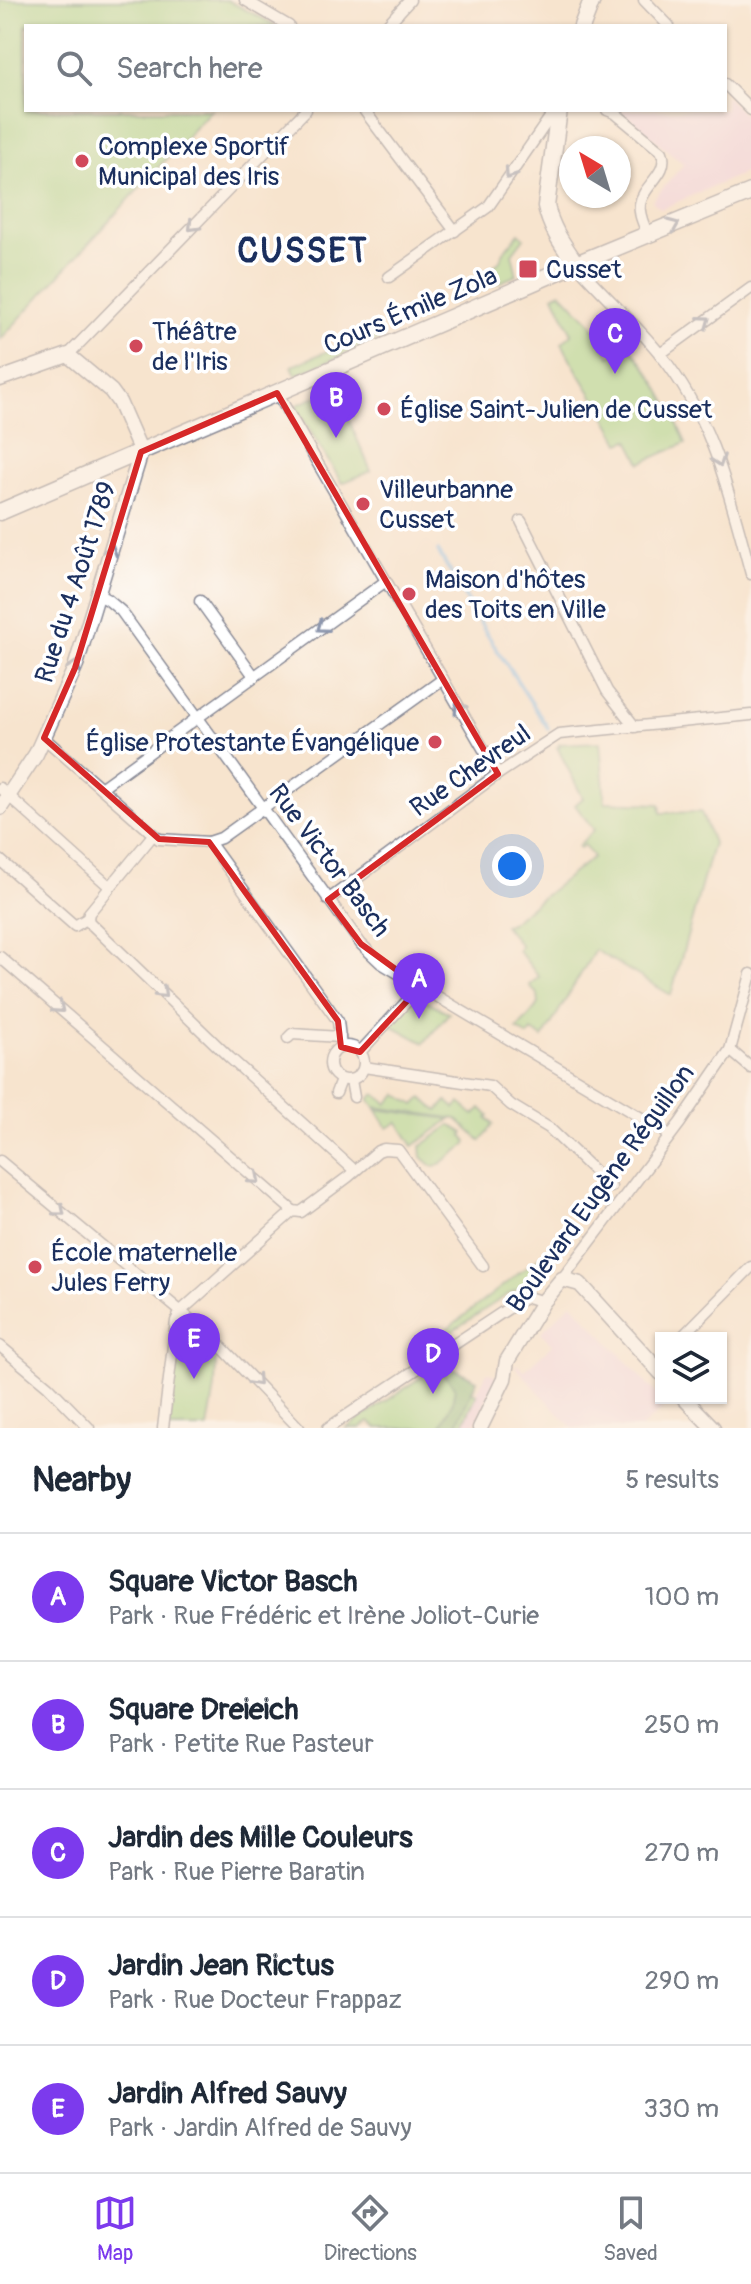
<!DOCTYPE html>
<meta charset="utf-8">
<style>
:root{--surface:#fff;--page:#f6f6f7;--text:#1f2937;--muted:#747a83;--line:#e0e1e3;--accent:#7c3aed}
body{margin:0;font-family:Pangolin,sans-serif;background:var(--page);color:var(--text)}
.controls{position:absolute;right:24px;bottom:24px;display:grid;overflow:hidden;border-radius:0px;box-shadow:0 2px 6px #0004}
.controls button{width:72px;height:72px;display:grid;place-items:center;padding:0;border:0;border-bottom:2px solid var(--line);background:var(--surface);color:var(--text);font:40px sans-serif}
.compass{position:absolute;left:559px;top:136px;width:72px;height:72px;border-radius:50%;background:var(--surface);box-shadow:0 2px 6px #0004;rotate:322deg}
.you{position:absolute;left:512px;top:866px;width:28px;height:28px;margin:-20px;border:6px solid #fff;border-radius:50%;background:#1a73e8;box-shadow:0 0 0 12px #1a73e833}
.badge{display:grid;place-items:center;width:52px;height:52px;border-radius:50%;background:var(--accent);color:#fff;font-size:26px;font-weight:700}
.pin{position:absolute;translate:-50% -66px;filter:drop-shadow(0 2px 4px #0008)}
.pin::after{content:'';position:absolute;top:42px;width:28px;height:24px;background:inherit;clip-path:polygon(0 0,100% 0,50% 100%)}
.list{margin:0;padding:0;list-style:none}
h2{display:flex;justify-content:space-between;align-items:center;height:104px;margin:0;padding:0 32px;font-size:34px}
h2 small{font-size:26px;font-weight:400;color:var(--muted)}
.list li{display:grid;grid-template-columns:52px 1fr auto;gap:24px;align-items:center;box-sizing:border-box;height:128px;padding:0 32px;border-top:2px solid var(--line)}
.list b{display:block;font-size:30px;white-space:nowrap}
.list p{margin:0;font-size:26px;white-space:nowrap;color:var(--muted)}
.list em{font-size:26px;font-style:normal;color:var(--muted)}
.icon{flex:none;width:44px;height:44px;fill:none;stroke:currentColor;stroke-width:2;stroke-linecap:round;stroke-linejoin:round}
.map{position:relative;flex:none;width:751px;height:1428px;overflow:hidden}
.search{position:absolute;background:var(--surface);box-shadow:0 2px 6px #0004;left:24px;right:24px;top:24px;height:88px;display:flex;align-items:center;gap:20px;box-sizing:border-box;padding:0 28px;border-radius:0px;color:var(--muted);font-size:30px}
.sheet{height:744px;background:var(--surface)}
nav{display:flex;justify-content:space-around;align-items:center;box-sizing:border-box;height:112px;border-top:2px solid var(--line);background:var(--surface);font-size:22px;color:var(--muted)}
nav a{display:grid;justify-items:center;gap:4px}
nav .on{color:var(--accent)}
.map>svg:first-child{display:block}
.built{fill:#f0d0e5}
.green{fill:#a1d98b;stroke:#5e8474;stroke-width:2}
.forest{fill:#80b977;stroke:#4e746a;stroke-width:2}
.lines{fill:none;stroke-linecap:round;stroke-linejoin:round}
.stream{stroke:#75b8eb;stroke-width:4}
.street-casing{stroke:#898a96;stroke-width:13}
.secondary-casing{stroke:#898a96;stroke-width:17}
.primary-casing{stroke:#898a96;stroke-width:19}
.street{stroke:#fff;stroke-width:10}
.secondary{stroke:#fff;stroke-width:14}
.primary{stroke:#fff;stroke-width:16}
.oneway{stroke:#8d97ae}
.marked{fill:none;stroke:#d62828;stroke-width:6;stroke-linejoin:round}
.poi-dot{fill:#d1495b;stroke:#fff;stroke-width:3}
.labels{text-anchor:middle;stroke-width:7;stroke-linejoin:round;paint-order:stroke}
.poi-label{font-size:26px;fill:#1b2f5e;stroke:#fff;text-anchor:start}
.street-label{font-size:26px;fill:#1b2f5e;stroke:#fff}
.district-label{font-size:34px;font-weight:bold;letter-spacing:2px;fill:#1b2f5e;stroke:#fff}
</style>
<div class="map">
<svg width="751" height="1428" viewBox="0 0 751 1428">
<rect width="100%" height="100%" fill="#fff"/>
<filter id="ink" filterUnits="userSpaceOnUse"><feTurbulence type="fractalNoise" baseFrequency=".0125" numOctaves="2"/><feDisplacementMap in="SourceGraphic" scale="16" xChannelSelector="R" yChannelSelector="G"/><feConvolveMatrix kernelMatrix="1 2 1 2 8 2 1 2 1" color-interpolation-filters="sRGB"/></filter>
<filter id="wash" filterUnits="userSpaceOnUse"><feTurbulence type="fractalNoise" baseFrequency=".006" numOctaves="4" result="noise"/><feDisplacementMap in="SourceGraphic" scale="32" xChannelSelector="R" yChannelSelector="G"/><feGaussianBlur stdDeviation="1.8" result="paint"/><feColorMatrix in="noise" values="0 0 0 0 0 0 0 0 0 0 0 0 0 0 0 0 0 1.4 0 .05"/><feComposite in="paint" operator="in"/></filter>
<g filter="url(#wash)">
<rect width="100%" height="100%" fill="#f7e4ce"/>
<g class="built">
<polygon points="725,95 751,122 751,170 661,209 652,201 684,164 619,110 725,110"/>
<polygon points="572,1303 667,1405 641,1428 572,1428 515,1366 516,1364 524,1371 552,1345 541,1332"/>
<polygon points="487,1372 497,1377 473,1428 461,1428"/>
</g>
<g class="green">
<polygon points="0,0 227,0 277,26 26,26 26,110 211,110 0,340 0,36 4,31 0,26"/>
<polygon points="519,233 524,238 512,254 517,275 455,302 453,296 499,262 505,250"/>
<path d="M561 292 590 322 610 356 627 344C654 374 670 407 686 443L641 463 629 440 620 443C603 408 579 378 562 343L572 334 554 295Z"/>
<polygon points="377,330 381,339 296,375 292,366"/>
<polygon points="335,388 371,471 342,483 295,406"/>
<polygon points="600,742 605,802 660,804 661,813 701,812 713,843 671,995 595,950 543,1038 532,1031 528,1036 517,1029 539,1004 538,995 529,985 539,977 518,950 520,945 504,925 510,923 593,857 584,845 580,848 578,846 594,830 575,805 583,798 557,747 560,747 559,744"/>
<polygon points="416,995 449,1013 424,1043 389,1024"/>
<polygon points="375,1094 388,1104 397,1094 415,1105 422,1098 438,1111 447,1101 455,1108 460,1103 474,1115 481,1108 489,1116 487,1118 493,1124 481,1141 457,1119 375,1107 369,1099"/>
<polygon points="376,1109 451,1119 413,1146 398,1122 388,1128"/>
<polygon points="451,1125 464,1133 462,1135 467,1141 466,1145 436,1167 432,1166 422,1157 421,1146"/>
<polygon points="554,1246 558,1251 532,1282 507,1295 432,1344 434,1339"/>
<polygon points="178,1321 216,1351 215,1388 208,1428 169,1428"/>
<polygon points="442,1363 477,1380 472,1392 477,1394 461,1428 377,1428 369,1422 360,1428 347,1428"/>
</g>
<polygon class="forest" points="442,1363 477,1380 455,1428 440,1428 452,1404 455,1387 445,1375 432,1377 427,1373"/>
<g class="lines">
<polyline class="stream" points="438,551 485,631 548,728"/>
</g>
</g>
<g filter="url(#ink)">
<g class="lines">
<g class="street-casing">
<g id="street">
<polyline points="245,0 289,26"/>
<polyline points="644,0 669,26"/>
<polyline points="386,26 410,0"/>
<polyline points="725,84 751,110"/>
<polyline points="364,110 455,231"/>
<path d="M607 110 615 113 662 152C670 173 643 185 640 204 638 215 645 226 648 236"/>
<path d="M576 264C603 295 634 322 660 354 714 421 729 494 751 574"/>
<polyline points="389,277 488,207 555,110"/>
<polyline points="660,354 751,288"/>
<polyline points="68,355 306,110"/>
<polyline points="277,393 498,774"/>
<polyline points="521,521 607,691 635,727"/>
<polyline points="97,594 108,600 121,611 361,944 381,963 670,1135"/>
<polyline points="200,601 254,676"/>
<polyline points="44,738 159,839 209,842 221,838 443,679"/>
<polyline points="102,787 386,581"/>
<polyline points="0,788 110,887"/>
<polyline points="209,842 338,1021 341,1047"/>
<polyline points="0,860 75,926 88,918 89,913 153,835"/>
<polyline points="328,900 498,774 559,734 751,715"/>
<polyline points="88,918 89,922 230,1058 354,1170"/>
<polyline points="0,957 293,1211"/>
<polyline points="288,1038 292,1034 340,1037"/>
<circle cx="347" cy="1063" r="17"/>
<polyline points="730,1050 751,1068"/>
<polyline points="360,1052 420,987"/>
<polyline points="364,1067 490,1086 511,1105 549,1128 611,1187"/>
<polyline points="351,1080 354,1097"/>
<polyline points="336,1093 341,1080"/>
<polyline points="0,1161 215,1340 299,1428"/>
<polyline points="562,1279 680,1123 730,1050 751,974"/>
<polyline points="681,1338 751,1267"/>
<polyline points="0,1346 48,1386 89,1428"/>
<polyline points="163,1428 176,1321 181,1311 293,1211 301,1212 348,1177 378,1151 384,1149 398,1150 483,1266"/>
<polyline points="328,1428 518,1302 528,1297 543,1302"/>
</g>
</g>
<g class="secondary-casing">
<g id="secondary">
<polyline points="0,379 68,355 111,391 119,402 141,452 75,668 36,754 0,808"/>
<polyline points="684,1398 713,1428"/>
<polyline points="480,1428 504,1379 507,1361 543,1302 562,1279 580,1284 661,1373"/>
</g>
</g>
<g class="primary-casing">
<g id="primary">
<polyline points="582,26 592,0"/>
<path d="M559 110 546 206C551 229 563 245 576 264"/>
<polyline points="0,512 576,264 751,192"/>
</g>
</g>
<use href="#street" class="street"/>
<use href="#secondary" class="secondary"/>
<use href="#primary" class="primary"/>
</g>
<defs><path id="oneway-chevron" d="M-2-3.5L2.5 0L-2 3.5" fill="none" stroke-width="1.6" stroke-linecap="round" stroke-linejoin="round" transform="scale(2)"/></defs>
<g class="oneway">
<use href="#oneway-chevron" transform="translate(510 174) rotate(124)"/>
<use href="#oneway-chevron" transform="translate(674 225) rotate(-23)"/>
<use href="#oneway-chevron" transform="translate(193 226) rotate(134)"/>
<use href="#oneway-chevron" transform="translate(705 321) rotate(-36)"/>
<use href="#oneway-chevron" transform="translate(719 461) rotate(71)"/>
<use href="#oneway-chevron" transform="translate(111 550) rotate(-72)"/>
<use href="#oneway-chevron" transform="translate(322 627) rotate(144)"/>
<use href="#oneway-chevron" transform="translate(75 666) rotate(-71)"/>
<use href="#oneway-chevron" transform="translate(459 707) rotate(-121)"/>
<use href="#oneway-chevron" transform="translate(162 993) rotate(44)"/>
<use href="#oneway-chevron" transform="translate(59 1008) rotate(41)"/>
<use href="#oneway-chevron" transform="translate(255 1179) rotate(41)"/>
<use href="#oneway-chevron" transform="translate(60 1211) rotate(40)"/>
<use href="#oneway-chevron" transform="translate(256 1381) rotate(48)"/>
</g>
</g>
<path d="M0 0H751V1428H0ZM277 393 498 774 328 900 361 944 420 987 360 1052 341 1047 338 1021 209 842 159 839 44 738 75 668 141 452Z" fill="#f7e4ce" fill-opacity=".55" fill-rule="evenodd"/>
<path class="marked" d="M277 393 498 774 328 900 361 944 420 987 360 1052 341 1047 338 1021 209 842 159 839 44 738 75 668 141 452Z"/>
<g class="poi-dot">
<circle cx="82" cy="161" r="8"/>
<rect x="518" y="259" width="20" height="20" rx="4"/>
<circle cx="136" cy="346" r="8"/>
<circle cx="384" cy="409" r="8"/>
<circle cx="363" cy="504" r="8"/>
<circle cx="409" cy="594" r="8"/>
<circle cx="435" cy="742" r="8"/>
<circle cx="35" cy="1267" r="8"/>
</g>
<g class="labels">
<g class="poi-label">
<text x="98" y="155">Complexe Sportif<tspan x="98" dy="30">Municipal des Iris</tspan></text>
<text x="546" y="278">Cusset</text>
<text x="152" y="340">Théâtre<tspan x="152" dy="30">de l'Iris</tspan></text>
<text x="400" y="418">Église Saint-Julien de Cusset</text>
<text x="379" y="498">Villeurbanne<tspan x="379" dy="30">Cusset</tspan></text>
<text x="425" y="588">Maison d'hôtes<tspan x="425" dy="30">des Toits en Ville</tspan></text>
<text x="419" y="751" text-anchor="end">Église Protestante Évangélique</text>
<text x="51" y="1261">École maternelle<tspan x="51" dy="30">Jules Ferry</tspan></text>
</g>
<g class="street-label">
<text transform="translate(410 310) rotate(-23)" y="9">Cours Émile Zola</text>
<text transform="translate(75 582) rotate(-72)" y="9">Rue du 4 Août 1789</text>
<text transform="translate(470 770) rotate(-35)" y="9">Rue Chevreul</text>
<text transform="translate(330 860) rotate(53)" y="9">Rue Victor Basch</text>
<text transform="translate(600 1188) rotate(-54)" y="9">Boulevard Eugène Réguillon</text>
</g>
<g class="district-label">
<text x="303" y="262">CUSSET</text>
</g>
</g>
</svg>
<div class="controls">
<button><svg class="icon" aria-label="layers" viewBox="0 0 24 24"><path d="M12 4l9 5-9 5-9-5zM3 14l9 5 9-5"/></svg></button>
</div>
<svg class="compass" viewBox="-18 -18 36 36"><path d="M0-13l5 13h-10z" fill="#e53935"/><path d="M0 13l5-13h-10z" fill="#747a83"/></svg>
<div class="you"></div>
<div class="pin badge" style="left:419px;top:1019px">A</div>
<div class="pin badge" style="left:336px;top:438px">B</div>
<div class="pin badge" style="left:615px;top:374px">C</div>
<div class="pin badge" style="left:433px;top:1394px">D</div>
<div class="pin badge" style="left:194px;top:1379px">E</div>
<div class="search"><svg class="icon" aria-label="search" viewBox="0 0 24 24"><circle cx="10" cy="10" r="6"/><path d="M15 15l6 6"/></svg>Search here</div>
</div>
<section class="sheet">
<h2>Nearby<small>5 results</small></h2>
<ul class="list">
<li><span class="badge">A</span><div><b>Square Victor Basch</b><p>Park · Rue Frédéric et Irène Joliot-Curie</p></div><em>100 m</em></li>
<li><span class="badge">B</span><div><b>Square Dreieich</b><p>Park · Petite Rue Pasteur</p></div><em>250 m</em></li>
<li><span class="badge">C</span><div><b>Jardin des Mille Couleurs</b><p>Park · Rue Pierre Baratin</p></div><em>270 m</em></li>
<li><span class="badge">D</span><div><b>Jardin Jean Rictus</b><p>Park · Rue Docteur Frappaz</p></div><em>290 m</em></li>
<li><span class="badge">E</span><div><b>Jardin Alfred Sauvy</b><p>Park · Jardin Alfred de Sauvy</p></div><em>330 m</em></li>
</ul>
</section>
<nav>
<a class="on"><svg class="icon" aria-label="map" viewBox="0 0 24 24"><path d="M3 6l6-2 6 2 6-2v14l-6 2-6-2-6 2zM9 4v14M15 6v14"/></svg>Map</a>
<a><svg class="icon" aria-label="directions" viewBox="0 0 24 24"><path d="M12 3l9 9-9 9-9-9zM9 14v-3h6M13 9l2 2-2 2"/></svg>Directions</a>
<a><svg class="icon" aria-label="saved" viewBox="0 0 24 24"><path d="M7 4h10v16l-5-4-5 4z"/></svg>Saved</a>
</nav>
